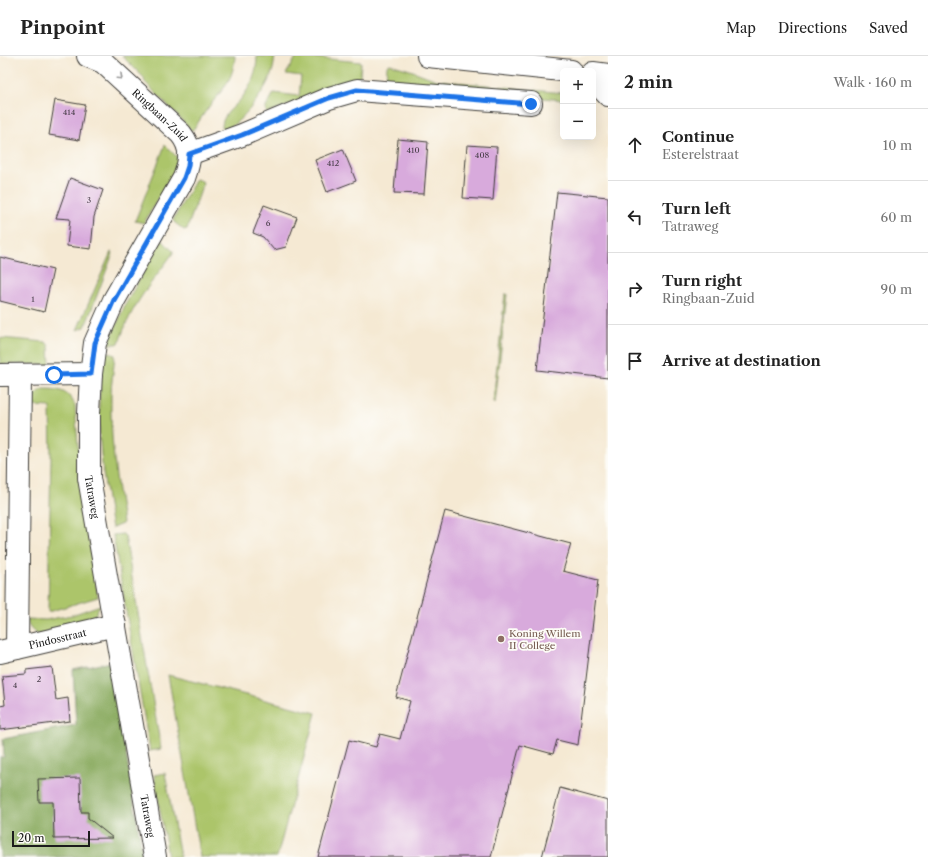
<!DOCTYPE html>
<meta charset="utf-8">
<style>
:root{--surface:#fff;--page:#f2f2f2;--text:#222;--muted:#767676;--line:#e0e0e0}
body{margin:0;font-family:"Libre Caslon Text",serif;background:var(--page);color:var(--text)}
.controls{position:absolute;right:12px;top:12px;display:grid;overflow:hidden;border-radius:6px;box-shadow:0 4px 16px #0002}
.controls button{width:36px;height:36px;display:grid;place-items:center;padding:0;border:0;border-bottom:1px solid var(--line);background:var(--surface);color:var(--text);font:20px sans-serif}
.scale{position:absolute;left:12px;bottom:10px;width:78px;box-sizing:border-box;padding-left:4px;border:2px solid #1c1c1c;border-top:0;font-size:11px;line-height:14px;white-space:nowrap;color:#1c1c1c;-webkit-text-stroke:3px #fdfcf7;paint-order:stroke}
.stop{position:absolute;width:12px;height:12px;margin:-9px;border:3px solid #1a73e8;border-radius:50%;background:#fff}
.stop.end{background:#1a73e8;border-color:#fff;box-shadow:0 1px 4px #0008}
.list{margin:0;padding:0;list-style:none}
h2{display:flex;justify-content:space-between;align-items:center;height:52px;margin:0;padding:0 16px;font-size:17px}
h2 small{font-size:13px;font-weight:400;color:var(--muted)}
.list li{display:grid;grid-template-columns:26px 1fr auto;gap:12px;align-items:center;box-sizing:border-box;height:72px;padding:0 16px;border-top:1px solid var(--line)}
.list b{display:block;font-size:15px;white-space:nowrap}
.list p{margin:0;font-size:13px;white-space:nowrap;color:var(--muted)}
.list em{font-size:13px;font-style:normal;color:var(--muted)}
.icon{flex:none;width:22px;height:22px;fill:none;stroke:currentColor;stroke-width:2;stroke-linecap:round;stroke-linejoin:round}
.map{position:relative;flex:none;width:608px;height:801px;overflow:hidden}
header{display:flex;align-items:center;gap:24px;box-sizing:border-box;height:56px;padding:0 20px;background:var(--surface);border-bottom:1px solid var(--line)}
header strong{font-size:19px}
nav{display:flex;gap:22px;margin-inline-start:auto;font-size:14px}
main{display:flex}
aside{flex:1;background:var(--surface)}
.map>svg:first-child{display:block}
.green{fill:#acc56b;stroke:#647044}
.forest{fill:#89aa5f;stroke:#52633e}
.building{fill:#d8aadc}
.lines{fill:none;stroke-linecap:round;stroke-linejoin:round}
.street-casing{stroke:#3d3b37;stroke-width:24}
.secondary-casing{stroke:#3d3b37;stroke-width:24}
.street{stroke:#fff;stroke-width:22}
.secondary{stroke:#fff;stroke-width:22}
.oneway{stroke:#999}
.route{stroke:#1a73e8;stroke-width:5}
.education-dot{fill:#8d6e63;stroke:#fdfcf7;stroke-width:1.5}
.labels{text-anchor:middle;stroke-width:3.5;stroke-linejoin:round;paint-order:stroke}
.number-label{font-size:8px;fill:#4b404c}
.street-label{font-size:10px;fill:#1c1c1c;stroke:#fdfcf7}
.education-label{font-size:10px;fill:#785e54;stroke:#fdfcf7;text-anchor:start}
</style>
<header>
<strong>Pinpoint</strong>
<nav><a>Map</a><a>Directions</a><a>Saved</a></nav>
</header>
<main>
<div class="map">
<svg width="608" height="801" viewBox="0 0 608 801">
<rect width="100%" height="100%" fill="#fdfcf7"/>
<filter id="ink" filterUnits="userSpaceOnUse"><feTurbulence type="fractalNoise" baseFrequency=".025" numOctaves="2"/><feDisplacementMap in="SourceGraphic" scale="8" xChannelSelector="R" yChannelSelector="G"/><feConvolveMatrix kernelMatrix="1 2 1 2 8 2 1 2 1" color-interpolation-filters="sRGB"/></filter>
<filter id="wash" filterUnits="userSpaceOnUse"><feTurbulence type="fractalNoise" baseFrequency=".012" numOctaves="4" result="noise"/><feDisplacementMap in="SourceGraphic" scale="16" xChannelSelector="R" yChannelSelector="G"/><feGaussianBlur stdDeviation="0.9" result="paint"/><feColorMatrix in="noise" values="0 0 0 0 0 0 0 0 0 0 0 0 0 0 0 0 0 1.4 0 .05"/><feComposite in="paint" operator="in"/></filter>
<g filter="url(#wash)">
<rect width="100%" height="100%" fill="#f5e9d3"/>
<g class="green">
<path d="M122 0H235C233 26 223 32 208 52 203 59 198 67 192 75L144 25 145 23Z"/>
<path d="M257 0H275C274 5 274 11 272 16 267 33 242 67 225 74L222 71C222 58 234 52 241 43 251 30 257 17 257 0Z"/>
<polygon points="297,0 361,6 360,21 349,26 268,57 266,56 266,51 274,37 299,40 301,20 286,18"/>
<polygon points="390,8 410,14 437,24 563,37 563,44 388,27 386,24 387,10"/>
<polygon points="165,89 178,102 177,110 144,167 135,165"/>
<polygon points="196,123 202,125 203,128 187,173 184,174 174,166 173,164"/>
<path d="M161 185H163L173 195V197C151 228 131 249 119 287L117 288H108L125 249Z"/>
<polygon points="111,196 113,197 85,271 77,274"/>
<polygon points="505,238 507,238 495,347 493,346"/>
<polygon points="0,282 46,286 49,290 50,309 0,308"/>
<path d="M105 295 115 299C114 313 111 326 111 339 110 382 116 424 123 466L122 468 112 472C105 432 98 392 99 352 99 336 102 319 103 303Z"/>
<path d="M43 333C58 333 68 334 75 349L81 431 98 541 48 556 51 400 50 351 33 350 31 348C32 341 36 336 43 333Z"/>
<polygon points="123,478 125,480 161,693 150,695 113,479"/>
<path d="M100 549 92 565 39 579C32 575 28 572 27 563L46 564 72 559Z"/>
<polygon points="168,619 316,657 277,801 200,801"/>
<polygon points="165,717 180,801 168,801 167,795 154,719"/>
</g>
<polygon class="forest" points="111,606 143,801 0,801 0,701 4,701 3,683 76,669 73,614"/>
<g id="blocks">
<g class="building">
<polygon points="55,44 85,49 79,84 49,79"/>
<polygon points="398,83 428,86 424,138 394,137"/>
<polygon points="467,89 497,91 493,144 463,142"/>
<polygon points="343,93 356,125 327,136 315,104"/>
<polygon points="70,122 103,134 94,161 91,193 67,190 70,163 56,162"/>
<polygon points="557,136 608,141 608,322 537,314"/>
<polygon points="264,149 297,161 286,191 274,194 263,181 253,177"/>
<polygon points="0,201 53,214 44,256 0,245"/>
<polygon points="445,455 571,488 563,515 598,524 578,689 557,684 553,698 520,689 491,801 318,801 349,684 376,691 380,678 400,683 410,645 396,641"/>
<polygon points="52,611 56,644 68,642 70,665 0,674 0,650 5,649 2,620 26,618 26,614"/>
<polygon points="80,722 81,756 88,756 88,762 113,782 54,783 53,746 39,746 38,723"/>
<polygon points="560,732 608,745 608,801 542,801"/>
</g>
</g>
</g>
<g filter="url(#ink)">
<use href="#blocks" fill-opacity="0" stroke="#3d3b37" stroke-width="1"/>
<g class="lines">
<g class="street-casing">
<g id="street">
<path id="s1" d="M88 0 103 6 181 78C193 93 190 105 184 122L114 244 95 287 91 318 89 357V422L155 801"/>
<polyline points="593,23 608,39"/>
<polyline points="189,98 242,79 329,42 357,34 531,47"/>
<polyline points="0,319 91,318"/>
<polyline points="17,592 20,319"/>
<path id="s2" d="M0 596 115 569"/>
</g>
</g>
<g class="secondary-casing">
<g id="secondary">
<polyline points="428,0 571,15"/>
<polyline points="593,17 608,19"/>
</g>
</g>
<use href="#street" class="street"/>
<use href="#secondary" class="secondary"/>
</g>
<defs><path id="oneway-chevron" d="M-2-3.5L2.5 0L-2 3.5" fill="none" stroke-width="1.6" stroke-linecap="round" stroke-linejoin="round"/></defs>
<use class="oneway" href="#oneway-chevron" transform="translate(120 21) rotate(43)"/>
</g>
<g class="lines" filter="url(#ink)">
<polyline class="route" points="54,319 91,318 95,287 114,244 184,122 188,110 189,98 242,79 329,42 357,34 531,48"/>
</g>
<circle class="education-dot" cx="501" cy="583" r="4"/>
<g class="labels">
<g class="number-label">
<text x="69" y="59">414</text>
<text x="413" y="97">410</text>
<text x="482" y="102">408</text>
<text x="333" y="110">412</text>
<text x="89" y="147">3</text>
<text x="268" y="170">6</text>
<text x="33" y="246">1</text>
<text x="39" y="626">2</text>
<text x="15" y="632">4</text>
</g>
<g class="street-label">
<text dy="4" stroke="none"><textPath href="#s1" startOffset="94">Ringbaan-Zuid</textPath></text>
<text dy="4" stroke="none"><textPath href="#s1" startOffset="511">Tatraweg</textPath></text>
<text dy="4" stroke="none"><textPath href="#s2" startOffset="59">Pindosstraat</textPath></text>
<text dy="4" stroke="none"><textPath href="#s1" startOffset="835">Tatraweg</textPath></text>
</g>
<g class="education-label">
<text x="509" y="581">Koning Willem<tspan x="509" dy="12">II College</tspan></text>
</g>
</g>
</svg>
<div class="controls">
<button>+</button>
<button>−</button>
</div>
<div class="scale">20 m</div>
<div class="stop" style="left:54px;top:319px"></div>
<div class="stop end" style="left:531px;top:48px"></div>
</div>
<aside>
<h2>2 min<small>Walk · 160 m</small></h2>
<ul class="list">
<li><svg class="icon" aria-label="ahead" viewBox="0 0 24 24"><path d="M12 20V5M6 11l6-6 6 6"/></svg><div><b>Continue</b><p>Esterelstraat</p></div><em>10 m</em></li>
<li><svg class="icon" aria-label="left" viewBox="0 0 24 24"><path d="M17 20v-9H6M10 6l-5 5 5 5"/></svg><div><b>Turn left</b><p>Tatraweg</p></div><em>60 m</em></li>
<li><svg class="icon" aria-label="right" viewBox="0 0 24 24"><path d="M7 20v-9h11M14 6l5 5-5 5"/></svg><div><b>Turn right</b><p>Ringbaan-Zuid</p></div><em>90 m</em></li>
<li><svg class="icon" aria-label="arrive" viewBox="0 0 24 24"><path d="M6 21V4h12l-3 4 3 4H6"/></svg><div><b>Arrive at destination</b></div></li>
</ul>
</aside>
</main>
